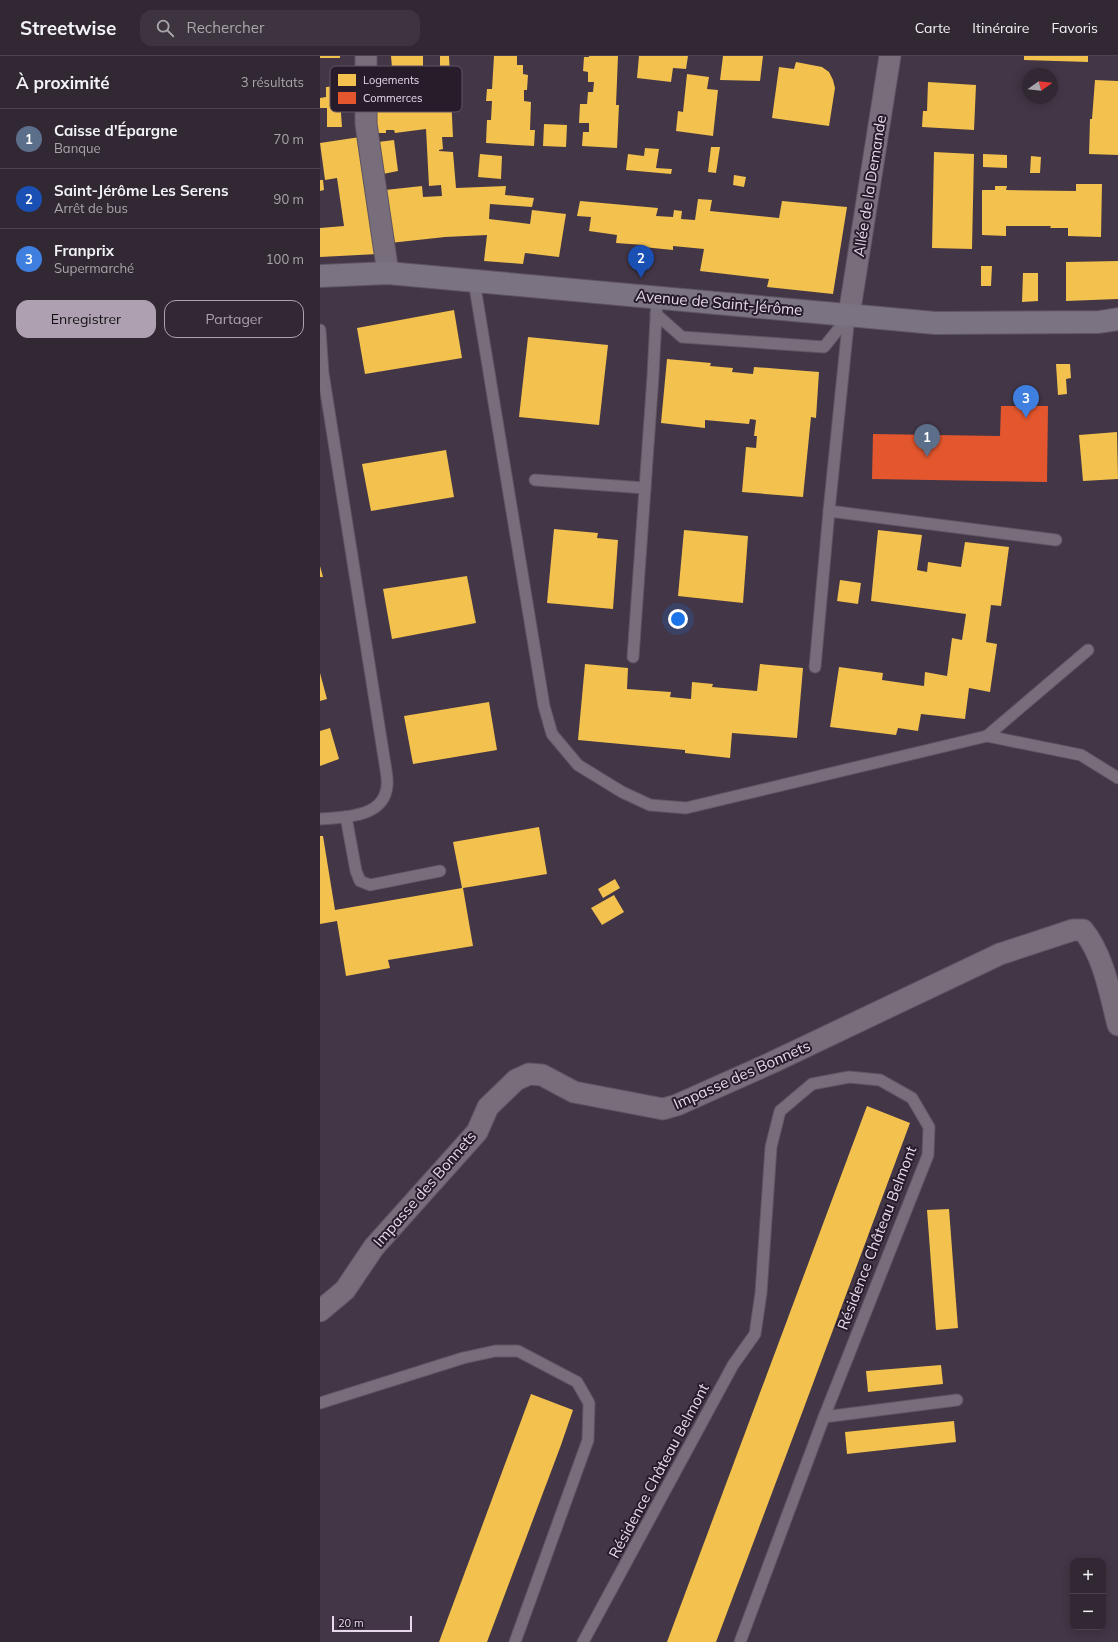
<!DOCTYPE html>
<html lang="fr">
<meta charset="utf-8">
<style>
:root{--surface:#322834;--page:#3d3440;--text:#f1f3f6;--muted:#a8a6ac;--line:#4d444f;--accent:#aea0b1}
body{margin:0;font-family:Mulish,sans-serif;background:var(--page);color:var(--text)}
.controls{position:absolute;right:12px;bottom:12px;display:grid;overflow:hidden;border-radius:8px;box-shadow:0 2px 10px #0003}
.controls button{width:36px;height:36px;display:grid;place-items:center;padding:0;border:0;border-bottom:1px solid var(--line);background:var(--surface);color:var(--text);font:20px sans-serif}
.compass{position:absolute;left:702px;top:12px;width:36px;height:36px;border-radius:50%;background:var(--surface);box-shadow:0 2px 10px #0003;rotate:75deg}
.scale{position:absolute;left:12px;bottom:10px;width:80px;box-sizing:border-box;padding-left:4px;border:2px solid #e7d9eb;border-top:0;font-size:11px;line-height:14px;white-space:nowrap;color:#e7d9eb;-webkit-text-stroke:3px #271d2a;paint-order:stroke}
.you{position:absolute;left:358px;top:563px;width:14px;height:14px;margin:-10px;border:3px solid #fff;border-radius:50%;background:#1a73e8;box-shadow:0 0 0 6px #1a73e833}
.badge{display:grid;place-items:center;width:26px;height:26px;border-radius:50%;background:var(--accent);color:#fff;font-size:13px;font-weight:700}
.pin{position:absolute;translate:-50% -33px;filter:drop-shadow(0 1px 2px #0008)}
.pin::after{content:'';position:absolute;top:21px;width:14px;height:12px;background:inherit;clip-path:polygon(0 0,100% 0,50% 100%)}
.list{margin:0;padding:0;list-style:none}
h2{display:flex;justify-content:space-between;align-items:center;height:52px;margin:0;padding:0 16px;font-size:17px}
h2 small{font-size:13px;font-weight:400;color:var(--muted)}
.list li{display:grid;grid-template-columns:26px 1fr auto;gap:12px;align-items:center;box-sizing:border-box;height:60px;padding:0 16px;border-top:1px solid var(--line)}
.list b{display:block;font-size:15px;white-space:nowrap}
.list p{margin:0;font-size:13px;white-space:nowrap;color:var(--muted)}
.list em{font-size:13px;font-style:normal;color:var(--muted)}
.actions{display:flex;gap:8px;padding:12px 16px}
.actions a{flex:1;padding:9px 0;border:1px solid var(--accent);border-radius:12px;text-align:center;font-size:14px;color:var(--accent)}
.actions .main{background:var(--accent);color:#111}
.icon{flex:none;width:22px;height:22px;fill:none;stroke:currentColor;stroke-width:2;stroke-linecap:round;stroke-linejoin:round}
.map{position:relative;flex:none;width:798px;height:1586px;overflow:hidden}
header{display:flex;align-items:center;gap:24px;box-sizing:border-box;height:56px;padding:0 20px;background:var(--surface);border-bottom:1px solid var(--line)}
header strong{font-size:19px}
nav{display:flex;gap:22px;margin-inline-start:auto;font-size:14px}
.search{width:280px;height:36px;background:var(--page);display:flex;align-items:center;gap:10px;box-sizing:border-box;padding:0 14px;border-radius:12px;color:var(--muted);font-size:15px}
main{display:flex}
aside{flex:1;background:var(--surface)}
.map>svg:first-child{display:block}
.homes{fill:#f2c14e}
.shops{fill:#e4572e}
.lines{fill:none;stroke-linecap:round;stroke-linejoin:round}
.lane-casing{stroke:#5f5461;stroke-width:13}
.street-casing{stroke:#5f5461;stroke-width:23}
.secondary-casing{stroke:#5f5461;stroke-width:24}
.lane{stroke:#786d7b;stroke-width:11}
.street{stroke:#786d7b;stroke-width:21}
.secondary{stroke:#7b7382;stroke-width:22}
.labels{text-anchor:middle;stroke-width:4;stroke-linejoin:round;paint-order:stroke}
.street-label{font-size:15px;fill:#e7d9eb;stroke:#271d2a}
.key{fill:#271d2a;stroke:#615564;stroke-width:1}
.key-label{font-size:11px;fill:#e7d9eb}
</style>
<header>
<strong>Streetwise</strong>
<div class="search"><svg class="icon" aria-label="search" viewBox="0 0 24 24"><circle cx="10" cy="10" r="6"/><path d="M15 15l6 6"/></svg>Rechercher</div>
<nav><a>Carte</a><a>Itinéraire</a><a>Favoris</a></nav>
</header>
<main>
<aside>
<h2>À proximité<small>3 résultats</small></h2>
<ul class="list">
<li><span class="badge" style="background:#5c6f8a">1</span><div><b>Caisse d'Épargne</b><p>Banque</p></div><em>70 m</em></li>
<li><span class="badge" style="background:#1a4fb4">2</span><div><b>Saint-Jérôme Les Serens</b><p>Arrêt de bus</p></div><em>90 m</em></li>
<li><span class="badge" style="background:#3f7fe0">3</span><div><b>Franprix</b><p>Supermarché</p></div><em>100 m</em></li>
</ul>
<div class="actions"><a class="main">Enregistrer</a><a>Partager</a></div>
</aside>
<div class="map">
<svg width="798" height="1586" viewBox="0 0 798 1586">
<rect width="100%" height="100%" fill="#433646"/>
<g class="homes">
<rect x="0" y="0" width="20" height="2"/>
<polygon points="71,0 103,0 103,11 120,11 120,0 129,0 133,81 122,81 123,93 119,94 119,95 133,96 136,132 186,130 185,139 214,142 212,151 170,148 169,163 210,168 212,154 246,158 239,201 205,197 203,208 164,205 167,179 125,181 70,187 65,134 102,130 103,141 122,140 121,129 109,130 106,73 75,77 74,74 66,74 66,77 57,77 52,26 102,25 102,12 72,12"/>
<polygon points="174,0 197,0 197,9 203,9 203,18 208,19 207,34 204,34 204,45 211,46 210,74 215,74 214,90 166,87 167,64 171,64 172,45 166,45 167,33 172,33"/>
<polygon points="269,0 298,0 296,49 299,49 297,92 262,90 263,76 269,76 269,67 259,67 260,48 267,48 268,36 273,36 274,26 268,26 268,16 263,15 264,1 269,1"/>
<polygon points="319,0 368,0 366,13 353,12 351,26 317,22"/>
<polygon points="403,0 443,0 440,25 400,24"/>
<polygon points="704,0 768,0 768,6 704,4"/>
<polygon points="476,6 502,11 509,16 513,24 515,32 509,70 452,62 459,11 474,13"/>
<polygon points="367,18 389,21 387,33 398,34 393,80 356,75 358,55 363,56"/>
<polygon points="775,24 798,25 798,99 769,98 770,63 772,63"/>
<polygon points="608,26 656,29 654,74 602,71 603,55 607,55"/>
<polygon points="19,30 22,71 7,71 7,52 0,52 0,42 6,41 6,31"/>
<polygon points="224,68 247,69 246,91 223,90"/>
<polygon points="40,81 58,198 0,201 0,172 24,170 17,122 5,124 0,87"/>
<polygon points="74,84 78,115 63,118 58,86"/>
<polygon points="391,91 400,91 396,117 388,116"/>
<polygon points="325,92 339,93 336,112 352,113 351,118 306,114 308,98 324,100"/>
<polygon points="614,96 654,98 652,193 612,192"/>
<polygon points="160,98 182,100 181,123 158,121"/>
<polygon points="663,98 687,99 687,112 663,111"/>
<polygon points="711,100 721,101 720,117 710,117"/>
<polygon points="414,119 426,121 424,131 413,129"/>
<polygon points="0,124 3,124 4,134 0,135"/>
<polygon points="756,128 782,128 781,181 748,180 748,172 730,172 731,170 686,170 686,180 662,179 662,134 675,134 675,130 687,130 686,134 756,135"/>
<polygon points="378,143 392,144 390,155 459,162 462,145 527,151 513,238 447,231 449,223 380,215 384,193 353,190 353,194 323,191 324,189 296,187 297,179 269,175 271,161 257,160 260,145 338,152 336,160 353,161 354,154 362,155 361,163 375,164"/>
<polygon points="798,205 798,243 746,245 746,206"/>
<polygon points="661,210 672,210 671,230 661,230"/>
<polygon points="703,217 718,217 718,245 702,246"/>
<polygon points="134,254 142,302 45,318 37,272"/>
<polygon points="208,281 288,289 279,369 199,361"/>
<polygon points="347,303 391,307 390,310 413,312 412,316 433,318 434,311 499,316 496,362 491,361 483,441 422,436 426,391 436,392 437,380 434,380 436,364 430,363 429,368 385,364 385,372 341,367"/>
<polygon points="736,308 750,308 751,322 746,323 747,338 738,339"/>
<polygon points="797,376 798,423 763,425 759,379"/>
<polygon points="126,394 134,441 51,455 42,408"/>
<polygon points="234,473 278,477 277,482 298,484 293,553 227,547"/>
<polygon points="364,474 428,480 423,547 358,540"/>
<polygon points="558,474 602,479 597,514 607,516 608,506 641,511 645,486 689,491 681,550 671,549 666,586 677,588 670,636 649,632 645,663 601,658 598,675 578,672 576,679 510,671 519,611 563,617 562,624 604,630 605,616 627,620 632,582 642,584 646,558 551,545"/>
<polygon points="0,510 3,521 0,521"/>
<polygon points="147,520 156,567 72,583 63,533"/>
<polygon points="520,524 541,527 538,548 517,545"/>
<polygon points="265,608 308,612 307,633 351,636 350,641 371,643 372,626 393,628 392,631 437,635 440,608 483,612 477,682 412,677 410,702 365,697 365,694 258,684"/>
<polygon points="0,617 7,643 0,645"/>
<polygon points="169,646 177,694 93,708 84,660"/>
<polygon points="10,672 19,703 0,710 0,675"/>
<polygon points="219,771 227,818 143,832 153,890 68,904 70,912 26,920 17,865 0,868 0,780 3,780 15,854 142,832 133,786"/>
<polygon points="295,823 300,832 283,842 278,833"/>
<polygon points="294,839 304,856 282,869 271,852"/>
<polygon points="547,1050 590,1067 482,1357 396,1586 347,1586"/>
<polygon points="629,1153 638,1272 616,1274 607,1154"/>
<polygon points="621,1309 623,1328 548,1336 546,1315"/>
<polygon points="211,1338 253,1354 241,1389 167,1586 119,1586"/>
<polygon points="634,1365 636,1386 527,1398 525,1376"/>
</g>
<polygon class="shops" points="681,350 728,350 727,426 552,423 553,378 680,380"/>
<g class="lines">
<g class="lane-casing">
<g id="lane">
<polyline points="154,225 224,650 232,678 258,709 302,736 330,749 366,752 667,680 768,594"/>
<polyline points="336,258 362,281 504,291 529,260"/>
<path d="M0 274 3 317 65 708C66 715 68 723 67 730 64 762 24 761 0 763"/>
<polyline points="215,424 325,432"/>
<polyline points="509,455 736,484"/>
<polyline points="313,601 333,320 337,242"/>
<polyline points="495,611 509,455 529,259"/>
<polyline points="667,680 761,699 798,722"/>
<polyline points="26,761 36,815 40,825 50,829 120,815"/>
<polyline points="0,1347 143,1302 175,1295 198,1295 257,1326 269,1347 268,1384 195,1586"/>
<polyline points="504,1361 637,1344"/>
<polyline points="263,1586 413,1309 435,1278 441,1237 451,1091 460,1055 492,1028 529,1021 560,1024 592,1042 609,1071 608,1099 504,1361 420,1586"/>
</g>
</g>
<g class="street-casing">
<g id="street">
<polyline points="46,0 46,68 68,217"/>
<polyline points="529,259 570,0"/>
<path d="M0 1255 25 1234 54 1191 157 1076 168 1051 196 1024 209 1018 222 1019 254 1036 343 1053 357 1049 451 1007 680 898 753 874H763C784 900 790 938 798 969"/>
</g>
</g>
<g class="secondary-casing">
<polyline id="secondary" points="0,220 68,217 615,267 779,266 798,263"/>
</g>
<use href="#lane" class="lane"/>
<use href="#street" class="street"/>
<use href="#secondary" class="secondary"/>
</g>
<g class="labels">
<g class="street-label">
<text transform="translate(550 130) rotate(-81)" y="5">Allée de la Demande</text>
<text transform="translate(399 247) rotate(5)" y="5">Avenue de Saint-Jérôme</text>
<text transform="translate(422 1019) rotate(-24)" y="5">Impasse des Bonnets</text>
<text transform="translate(105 1133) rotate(-49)" y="5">Impasse des Bonnets</text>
<text transform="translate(557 1182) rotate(-69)" y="5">Résidence Château Belmont</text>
<text transform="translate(339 1415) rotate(-62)" y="5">Résidence Château Belmont</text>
</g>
</g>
<rect x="10" y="10" width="132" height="46" rx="6" class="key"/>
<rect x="18" y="18" width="18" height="12" fill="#f2c14e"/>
<rect x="18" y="36" width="18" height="12" fill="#e4572e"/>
<g class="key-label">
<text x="43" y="28">Logements</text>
<text x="43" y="46">Commerces</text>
</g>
</svg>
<div class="controls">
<button>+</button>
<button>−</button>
</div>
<svg class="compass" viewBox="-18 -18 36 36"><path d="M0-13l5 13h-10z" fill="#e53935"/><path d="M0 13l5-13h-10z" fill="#a8a6ac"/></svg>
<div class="scale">20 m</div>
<div class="you"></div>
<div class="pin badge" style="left:607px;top:401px;background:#5c6f8a">1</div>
<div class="pin badge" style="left:321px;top:222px;background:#1a4fb4">2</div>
<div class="pin badge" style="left:706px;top:362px;background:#3f7fe0">3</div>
</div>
</main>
